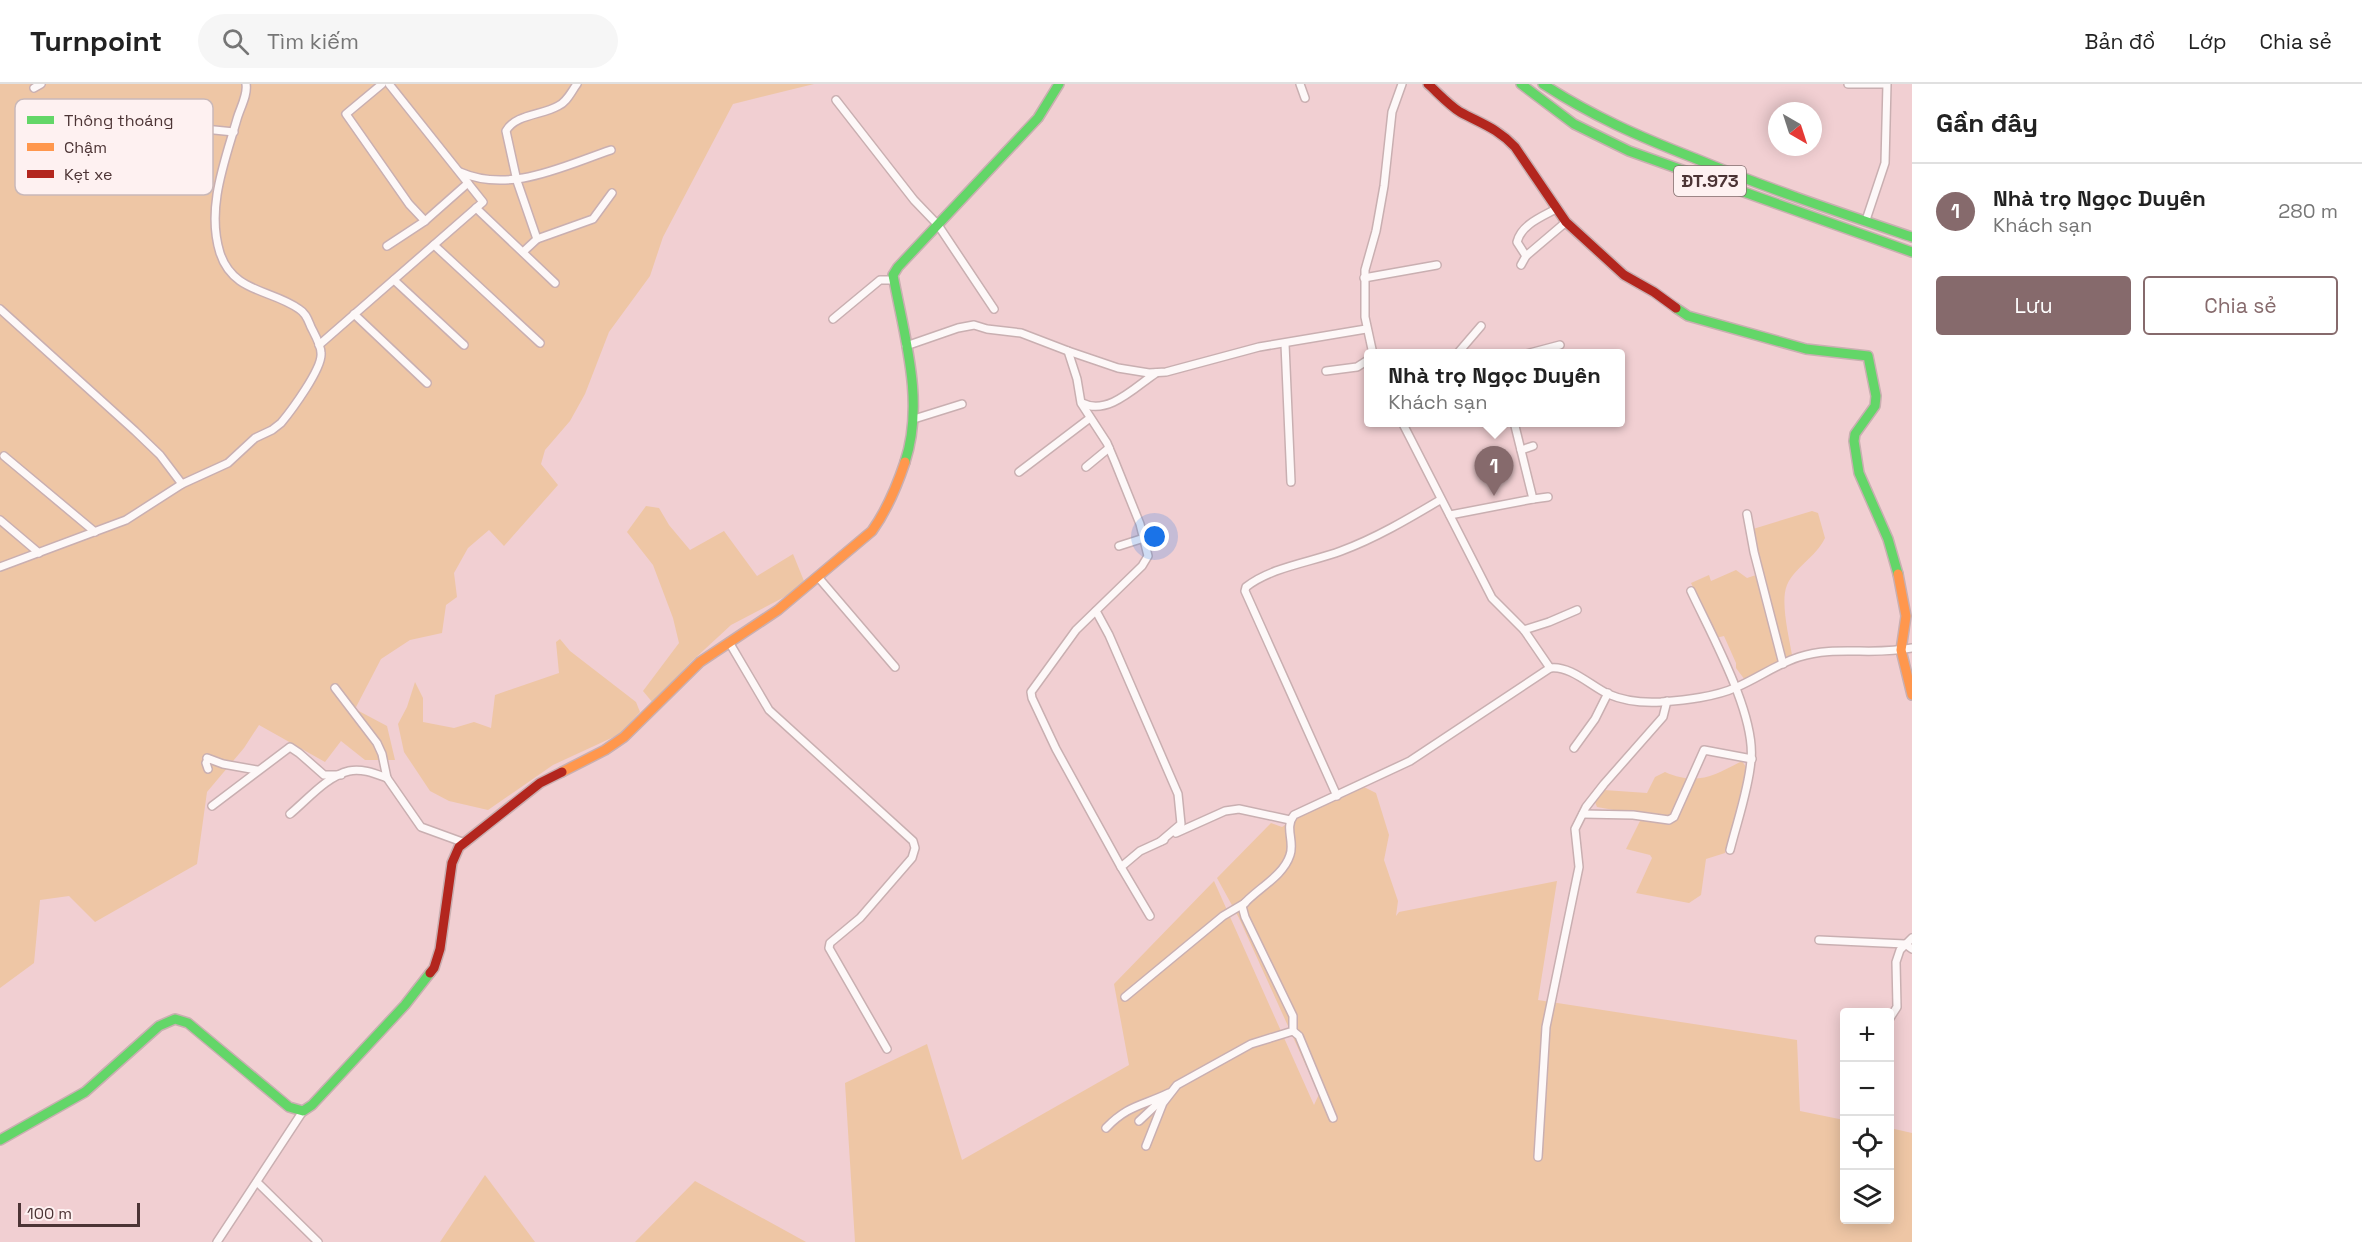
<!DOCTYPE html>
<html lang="vi">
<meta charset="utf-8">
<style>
:root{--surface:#fff;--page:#f6f6f6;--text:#222;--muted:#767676;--line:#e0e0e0;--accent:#866a6c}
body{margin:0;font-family:"Space Grotesk",sans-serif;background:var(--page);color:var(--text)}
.controls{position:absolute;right:18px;bottom:18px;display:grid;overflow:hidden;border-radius:6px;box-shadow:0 3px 15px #0003}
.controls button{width:54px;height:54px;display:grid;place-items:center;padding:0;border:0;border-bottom:2px solid var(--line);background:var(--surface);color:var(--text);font:30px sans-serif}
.compass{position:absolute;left:1768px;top:18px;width:54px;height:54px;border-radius:50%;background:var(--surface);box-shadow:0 3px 15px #0003;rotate:141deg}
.scale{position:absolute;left:18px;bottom:15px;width:122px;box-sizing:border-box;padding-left:6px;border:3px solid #4c3435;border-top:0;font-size:16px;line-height:21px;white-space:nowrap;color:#4c3435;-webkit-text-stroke:4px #fef1f1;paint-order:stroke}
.you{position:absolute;left:1155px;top:453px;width:21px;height:21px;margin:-15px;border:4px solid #fff;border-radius:50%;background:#1a73e8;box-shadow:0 0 0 9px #1a73e833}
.badge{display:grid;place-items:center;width:39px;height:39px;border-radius:50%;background:var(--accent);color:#fff;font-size:20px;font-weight:700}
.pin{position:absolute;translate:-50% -50px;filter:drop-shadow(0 2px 3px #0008)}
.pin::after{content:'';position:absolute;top:32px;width:21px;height:18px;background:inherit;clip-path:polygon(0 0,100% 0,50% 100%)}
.popup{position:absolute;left:1364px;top:265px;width:261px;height:78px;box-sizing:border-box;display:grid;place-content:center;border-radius:6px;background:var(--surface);filter:drop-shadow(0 2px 4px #0005);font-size:20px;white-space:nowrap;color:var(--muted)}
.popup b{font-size:22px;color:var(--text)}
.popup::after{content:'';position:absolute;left:50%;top:100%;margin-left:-12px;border:12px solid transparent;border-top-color:var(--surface)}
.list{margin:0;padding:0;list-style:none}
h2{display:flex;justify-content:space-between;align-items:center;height:78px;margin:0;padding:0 24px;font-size:26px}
h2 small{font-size:20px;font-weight:400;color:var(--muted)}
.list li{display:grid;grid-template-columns:39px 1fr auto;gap:18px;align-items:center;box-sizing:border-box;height:96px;padding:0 24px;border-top:2px solid var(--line)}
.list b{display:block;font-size:22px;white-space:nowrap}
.list p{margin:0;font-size:20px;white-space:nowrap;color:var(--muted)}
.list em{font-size:20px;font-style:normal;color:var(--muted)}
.actions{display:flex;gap:12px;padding:18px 24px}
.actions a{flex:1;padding:14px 0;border:2px solid var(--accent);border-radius:6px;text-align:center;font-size:21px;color:var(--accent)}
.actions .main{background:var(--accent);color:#fff}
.icon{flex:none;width:33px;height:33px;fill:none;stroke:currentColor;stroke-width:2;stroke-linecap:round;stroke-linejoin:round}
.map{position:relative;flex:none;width:1912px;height:1158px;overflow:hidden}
header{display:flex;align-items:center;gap:36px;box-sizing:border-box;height:84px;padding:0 30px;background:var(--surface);border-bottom:2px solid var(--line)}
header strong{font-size:28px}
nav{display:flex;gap:33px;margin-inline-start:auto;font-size:21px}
.search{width:420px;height:54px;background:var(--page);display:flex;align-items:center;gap:15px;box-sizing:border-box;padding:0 21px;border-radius:33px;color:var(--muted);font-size:22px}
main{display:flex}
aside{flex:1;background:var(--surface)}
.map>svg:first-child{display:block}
.green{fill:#eec6a5}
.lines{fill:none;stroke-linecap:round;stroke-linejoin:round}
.street-casing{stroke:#c9afb1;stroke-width:10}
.fast-casing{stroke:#c9afb1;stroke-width:12}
.slow-casing{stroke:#c9afb1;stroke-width:12}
.jam-casing{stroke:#c9afb1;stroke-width:12}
.street{stroke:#fdf8f8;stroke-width:7}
.fast{stroke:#63d668;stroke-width:9}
.slow{stroke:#ff974d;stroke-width:9}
.jam{stroke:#b3261e;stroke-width:9}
.labels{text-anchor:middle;stroke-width:6;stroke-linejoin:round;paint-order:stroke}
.shield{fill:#fef1f1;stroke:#816d6d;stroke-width:1.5}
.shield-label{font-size:18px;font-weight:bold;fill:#4c3435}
.key{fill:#fef1f1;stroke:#c9b8b9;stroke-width:1.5}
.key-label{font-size:16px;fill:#4c3435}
</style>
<header>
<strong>Turnpoint</strong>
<div class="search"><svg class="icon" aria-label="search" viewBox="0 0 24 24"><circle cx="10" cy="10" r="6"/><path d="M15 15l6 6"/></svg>Tìm kiếm</div>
<nav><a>Bản đồ</a><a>Lớp</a><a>Chia sẻ</a></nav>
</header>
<main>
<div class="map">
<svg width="1912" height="1158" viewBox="0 0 1912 1158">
<rect width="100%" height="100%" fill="#f1cfd2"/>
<g class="green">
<polygon points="0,0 814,0 733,20 663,153 650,192 609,248 585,310 570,337 545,366 541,380 558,401 504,462 489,446 468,464 454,489 457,513 446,521 442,549 410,556 381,575 355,625 387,642 395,676 365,676 341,657 325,678 259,641 244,664 207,708 197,780 95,838 69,812 40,816 34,879 0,904"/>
<polygon points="646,422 659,424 669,441 690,466 724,447 757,492 793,470 804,497 790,510 731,541 691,578 653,619 643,607 679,559 673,534 653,481 627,448"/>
<path d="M1812 427 1818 429 1825 454C1816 473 1794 484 1787 501 1780 517 1789 553 1792 571L1790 574 1745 596 1736 584V579L1724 552 1716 554 1691 499 1709 491 1711 497 1736 486 1747 494 1762 489 1752 447 1753 445Z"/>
<polygon points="560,555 570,567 636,618 640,628 620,650 553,681 488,726 449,717 430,707 404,668 398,640 407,623 415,598 423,614 423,638 454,644 474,638 491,644 495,611 559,589 556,558"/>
<path d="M1742 677 1746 683V689L1725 769 1706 775 1701 811 1689 819 1636 809 1652 774 1650 771 1626 765 1640 737 1636 730 1597 723 1595 718 1604 706 1647 709 1655 693 1665 688C1697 702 1713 692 1742 677Z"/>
<polygon points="1364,703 1376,709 1389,751 1384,776 1398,817 1396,832 1399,828 1557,797 1538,916 1797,956 1800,1027 1844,1036 1844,1136 1890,1136 1890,1044 1912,1049 1912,1158 855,1158 845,999 927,960 962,1076 1129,981 1114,900 1214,797 1314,1021 1320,1008 1317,1006 1239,834 1217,794 1271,739 1282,743 1297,733"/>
<polygon points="485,1091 535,1158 440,1158"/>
<polygon points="695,1097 806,1158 635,1158"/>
</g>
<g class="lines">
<g class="street-casing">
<g id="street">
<polyline points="382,0 346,30 409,120 425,137"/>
<polyline points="1300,0 1305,14"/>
<polyline points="1848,0 1887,0 1885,79 1866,136"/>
<polyline points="34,4 41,0"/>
<polyline points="836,16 914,116 938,141 994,225"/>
<polyline points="155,40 234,48"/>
<path d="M460 88C510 110 563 82 611 66"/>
<polyline points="476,124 555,199"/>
<polyline points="537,155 593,135 612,109"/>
<polyline points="434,161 540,259"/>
<polyline points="387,162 425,137 468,99"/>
<path d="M523 168 537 155 517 97 506 47C515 30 543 31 558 22 567 18 571 8 577 0"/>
<path d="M1526 172 1517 158C1521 141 1541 133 1556 125"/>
<polyline points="1521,181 1526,172 1566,138"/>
<polyline points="1364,194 1437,181"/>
<polyline points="394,196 464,261"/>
<polyline points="0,225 135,347 160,371 182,400"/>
<polyline points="354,230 427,299"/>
<polyline points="833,235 880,196 894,196"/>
<polyline points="1285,260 1291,398"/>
<polyline points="319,261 483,118 389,0"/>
<polyline points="906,262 958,244 974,241 987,245 1021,249 1068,267 1118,284 1149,289 1166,288 1259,263 1366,245"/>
<polyline points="1068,267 1077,295 1081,319 1107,359 1115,378 1140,440 1148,472 1142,482 1076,546 1031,608 1032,614 1056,665 1121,783"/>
<polyline points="1373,270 1365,233 1365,186 1376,147 1384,102 1392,28 1402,0"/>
<polyline points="1457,270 1481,242"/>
<polyline points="1526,270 1560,261"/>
<polyline points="1326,287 1357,283 1368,276"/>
<path d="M1082 319C1108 332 1135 303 1156 289"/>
<polyline points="914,335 962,320"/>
<path d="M1402 338 1492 514 1524 546 1550 584C1570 581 1591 602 1608 610 1624 617 1643 619 1661 618 1686 616 1715 613 1737 603 1758 594 1777 580 1799 573 1835 561 1873 572 1912 564"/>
<polyline points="1521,366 1533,362"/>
<polyline points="4,372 95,448"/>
<polyline points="1086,383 1109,364"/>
<polyline points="1019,388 1090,334"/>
<polyline points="1533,415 1548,413"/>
<polyline points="1747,430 1754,468 1783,580"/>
<polyline points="1450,431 1533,415 1514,338"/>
<polyline points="0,436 39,469"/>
<polyline points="1119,462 1144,454"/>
<path d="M0 483 126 436 182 400 228 379 255 354 272 346 281 339C291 327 323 284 321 269 321 261 315 251 311 243 308 236 306 229 299 225 271 205 233 209 220 169 206 124 225 77 237 35 240 24 248 11 246 0"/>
<polyline points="818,493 895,583"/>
<path d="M1691 507C1711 550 1756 630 1751 676 1749 704 1737 738 1730 766"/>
<polyline points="1096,527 1109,551 1178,710 1181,740 1161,757"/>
<polyline points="1524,546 1549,538 1577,526"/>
<polyline points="729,558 769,626 913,757 915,764 912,774 860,834 830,859 829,864 887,965"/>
<polyline points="335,604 377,659 382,670 387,694 421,743 465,759"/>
<polyline points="1574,664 1595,635 1608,609"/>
<polyline points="207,674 223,680 257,686"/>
<polyline points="208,685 206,679 208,675"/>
<path d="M1337 712 1245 507 1246 503C1271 483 1312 478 1341 467 1376 454 1408 435 1440 416"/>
<polyline points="212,722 290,663 299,669 324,691 341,691"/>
<path d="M290 730C307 716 327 692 349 687 362 684 376 690 387 694"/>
<polyline points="1583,730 1633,731 1669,736 1674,733 1704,666 1752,675"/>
<polyline points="1176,749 1225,727 1239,725 1290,736"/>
<polyline points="1150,832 1121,783 1140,767 1164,756"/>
<polyline points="1819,856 1905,860 1912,865"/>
<polyline points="1125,913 1223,832 1245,819"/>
<polyline points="1890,934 1897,923 1896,878 1900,866 1912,854"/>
<polyline points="1293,947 1299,952 1333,1034"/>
<path d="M1106 1044C1128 1021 1142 1022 1169 1009L1139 1037"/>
<path d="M1146 1062 1163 1019 1177 1001 1251 960 1293 947V932L1245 833 1242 822C1256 805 1283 793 1290 771 1295 757 1284 744 1294 731L1410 677 1550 584"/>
<polyline points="1538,1073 1546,943 1579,783 1575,745 1586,723 1604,700 1663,633 1667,617"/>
<polyline points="257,1098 318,1158"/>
<polyline points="217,1158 303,1027"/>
</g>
</g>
<g class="fast-casing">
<g id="fast">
<polyline points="1521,0 1574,40 1629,67 1912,168"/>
<path d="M1543 0C1592 32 1640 53 1694 74 1766 104 1838 128 1912 153"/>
<polyline points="1676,224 1688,232 1806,265 1868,272 1876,312 1875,322 1855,350 1854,357 1859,389 1888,455 1898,490"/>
<path d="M905 378C925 318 904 251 893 191L898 183 1038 34 1059 0"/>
<polyline points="0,1056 85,1008 159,942 175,935 188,939 289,1023 303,1027 312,1021 405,921 430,889"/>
</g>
</g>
<g class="slow-casing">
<g id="slow">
<polyline points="1898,490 1906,532 1901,566 1912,611"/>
<path d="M562 688 605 666 624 653 700 578 778 526 872 447C887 426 897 402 905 378"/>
</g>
</g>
<g class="jam-casing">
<g id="jam">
<path d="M1428 0C1438 9 1449 21 1460 28 1482 40 1497 44 1515 63L1566 138 1624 191 1654 208 1676 224"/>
<polyline points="430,889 434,884 440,865 452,779 459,763 540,699 562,688"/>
</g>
</g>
<use href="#street" class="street"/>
<use href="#fast" class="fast"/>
<use href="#slow" class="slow"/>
<use href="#jam" class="jam"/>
</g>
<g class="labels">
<rect class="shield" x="1674" y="82" width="72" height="30" rx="4.5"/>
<g class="shield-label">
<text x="1710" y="103">ĐT.973</text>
</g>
</g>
<rect x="15" y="15" width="198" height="96" rx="9" class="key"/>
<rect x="27" y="32" width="27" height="8" fill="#63d668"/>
<rect x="27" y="59" width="27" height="8" fill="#ff974d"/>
<rect x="27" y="86" width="27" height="8" fill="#b3261e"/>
<g class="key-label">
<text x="64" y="42">Thông thoáng</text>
<text x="64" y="69">Chậm</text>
<text x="64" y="96">Kẹt xe</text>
</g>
</svg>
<div class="controls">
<button>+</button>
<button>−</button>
<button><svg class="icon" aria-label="locate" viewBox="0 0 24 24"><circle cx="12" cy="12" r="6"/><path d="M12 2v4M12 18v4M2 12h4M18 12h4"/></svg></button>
<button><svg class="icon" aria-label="layers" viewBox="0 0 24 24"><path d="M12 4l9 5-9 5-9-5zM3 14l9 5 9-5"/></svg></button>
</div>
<svg class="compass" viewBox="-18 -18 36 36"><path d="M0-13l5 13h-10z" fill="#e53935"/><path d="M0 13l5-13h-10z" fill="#767676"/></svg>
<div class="scale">100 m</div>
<div class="you"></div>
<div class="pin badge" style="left:1494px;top:412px">1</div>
<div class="popup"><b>Nhà trọ Ngọc Duyên</b>Khách sạn</div>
</div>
<aside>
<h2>Gần đây<small></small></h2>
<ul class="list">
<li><span class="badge">1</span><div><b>Nhà trọ Ngọc Duyên</b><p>Khách sạn</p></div><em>280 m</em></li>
</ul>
<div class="actions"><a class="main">Lưu</a><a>Chia sẻ</a></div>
</aside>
</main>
